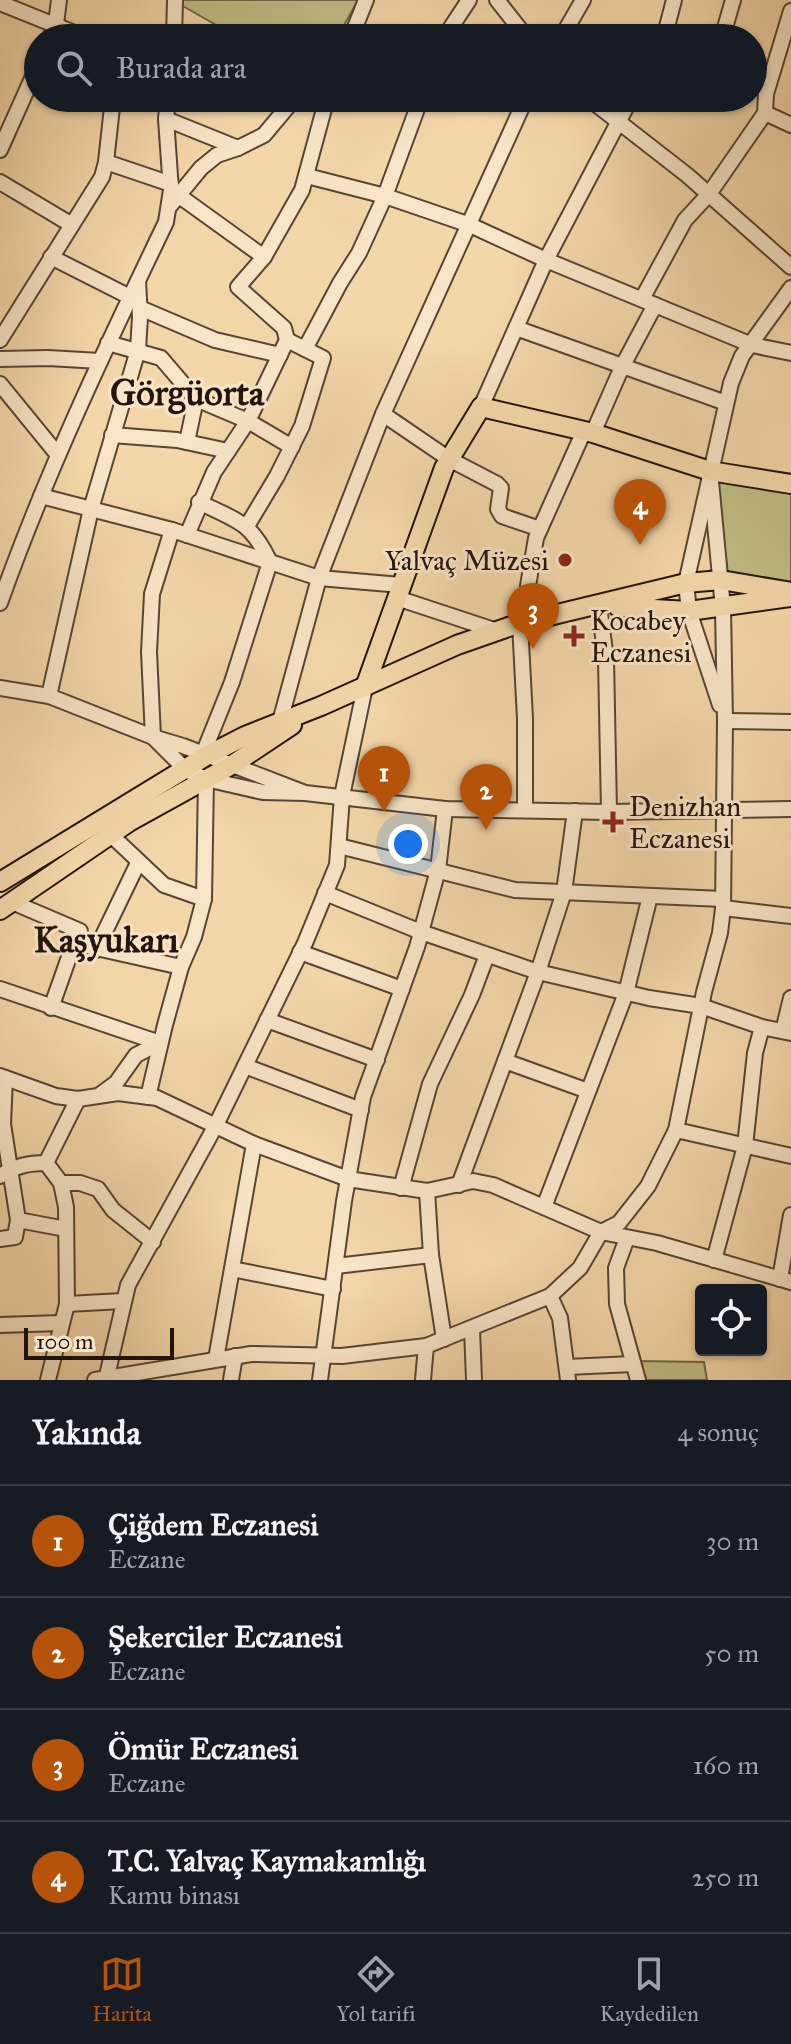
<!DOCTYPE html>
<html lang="tr">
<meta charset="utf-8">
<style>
:root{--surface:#171b24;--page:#20242c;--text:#f1f3f6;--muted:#9ea1a6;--line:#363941;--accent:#b45309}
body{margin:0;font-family:"IM FELL Great Primer",serif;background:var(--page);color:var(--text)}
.controls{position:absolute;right:24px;bottom:24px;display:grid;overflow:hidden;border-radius:8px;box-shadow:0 2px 6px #0004}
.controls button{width:72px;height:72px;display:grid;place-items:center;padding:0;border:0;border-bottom:2px solid var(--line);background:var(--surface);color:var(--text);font:40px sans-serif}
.scale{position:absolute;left:24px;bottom:20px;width:150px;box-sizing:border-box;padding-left:8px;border:4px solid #24140e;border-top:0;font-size:22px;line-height:28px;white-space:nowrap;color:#24140e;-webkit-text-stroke:6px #f8e5c7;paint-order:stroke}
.you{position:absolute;left:408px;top:844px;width:28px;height:28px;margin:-20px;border:6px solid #fff;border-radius:50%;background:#1a73e8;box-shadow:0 0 0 12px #1a73e833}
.badge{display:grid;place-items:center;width:52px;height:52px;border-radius:50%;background:var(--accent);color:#fff;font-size:26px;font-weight:700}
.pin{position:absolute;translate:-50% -66px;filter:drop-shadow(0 2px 4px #0008)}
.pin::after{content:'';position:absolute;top:42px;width:28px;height:24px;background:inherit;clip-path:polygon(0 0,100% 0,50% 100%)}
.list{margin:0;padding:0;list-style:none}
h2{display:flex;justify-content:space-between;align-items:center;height:104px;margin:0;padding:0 32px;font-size:34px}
h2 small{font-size:26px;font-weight:400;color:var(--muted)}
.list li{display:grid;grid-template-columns:52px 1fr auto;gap:24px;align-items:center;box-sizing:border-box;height:112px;padding:0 32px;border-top:2px solid var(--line)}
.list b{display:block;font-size:30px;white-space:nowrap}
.list p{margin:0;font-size:26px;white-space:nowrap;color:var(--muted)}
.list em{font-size:26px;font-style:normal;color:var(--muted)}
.icon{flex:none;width:44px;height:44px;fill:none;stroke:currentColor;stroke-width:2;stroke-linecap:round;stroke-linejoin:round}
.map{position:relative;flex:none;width:791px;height:1380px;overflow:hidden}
.search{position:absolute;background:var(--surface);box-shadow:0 2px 6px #0004;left:24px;right:24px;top:24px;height:88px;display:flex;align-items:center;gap:20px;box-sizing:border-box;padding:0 28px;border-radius:44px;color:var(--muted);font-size:30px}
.sheet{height:552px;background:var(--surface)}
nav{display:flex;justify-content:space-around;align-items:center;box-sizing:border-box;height:112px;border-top:2px solid var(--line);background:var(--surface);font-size:22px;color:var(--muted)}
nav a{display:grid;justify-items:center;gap:4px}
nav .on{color:var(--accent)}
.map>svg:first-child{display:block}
.green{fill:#c1bd84;stroke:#726849;stroke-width:2}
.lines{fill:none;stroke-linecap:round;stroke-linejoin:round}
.minor-casing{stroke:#584535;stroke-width:18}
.major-casing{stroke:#24140e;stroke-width:22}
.minor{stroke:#f8e5c7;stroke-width:14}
.major{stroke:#f4d7a9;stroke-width:18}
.poi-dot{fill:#8f2418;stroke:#f8e5c7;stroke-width:3}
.labels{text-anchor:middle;stroke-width:6;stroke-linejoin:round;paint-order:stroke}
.poi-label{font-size:28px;fill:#24140e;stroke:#f8e5c7;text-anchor:start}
.district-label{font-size:36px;font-weight:bold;fill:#24140e;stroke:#f8e5c7}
</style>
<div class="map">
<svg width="791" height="1380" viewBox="0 0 791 1380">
<rect width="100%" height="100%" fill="#f4d7a9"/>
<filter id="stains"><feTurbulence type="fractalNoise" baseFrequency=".0025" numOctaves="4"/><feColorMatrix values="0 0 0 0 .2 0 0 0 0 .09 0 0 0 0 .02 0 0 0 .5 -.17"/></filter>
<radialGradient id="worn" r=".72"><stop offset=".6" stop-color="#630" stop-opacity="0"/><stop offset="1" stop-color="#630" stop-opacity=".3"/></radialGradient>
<g class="green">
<polygon points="181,0 358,0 337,38 239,38 181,5"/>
<polygon points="710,471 791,484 791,592 721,580"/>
<polygon points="637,1361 704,1362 707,1380 646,1380"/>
</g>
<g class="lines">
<g class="minor-casing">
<g id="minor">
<polyline points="497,0 527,38"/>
<polyline points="0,3 87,38"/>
<polyline points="50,38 56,24 59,0"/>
<polyline points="174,38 175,0"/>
<polyline points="347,38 354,30 366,0"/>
<polyline points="444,38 469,0"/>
<polyline points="561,38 583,0"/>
<polyline points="664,38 674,0"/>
<polyline points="722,38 733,0"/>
<polyline points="588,98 687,175 791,267"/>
<polyline points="765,113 791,125"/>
<polyline points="166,119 238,148"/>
<polyline points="0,150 38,65"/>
<polyline points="106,162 171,184"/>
<polyline points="307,176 385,196 470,225 546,260 752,345 791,353"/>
<polyline points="0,182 72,225"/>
<polyline points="178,195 264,257"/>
<polyline points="169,207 201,168 217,155 238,148 264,135 295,98"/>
<polyline points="51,257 130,297"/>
<polyline points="642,299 685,220 709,194 765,113 766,94 791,11"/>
<polyline points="140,308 215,340 280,355"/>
<polyline points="516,328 726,403"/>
<polyline points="0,340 102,177 106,162 113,98"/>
<polyline points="108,343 161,358 196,399 248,421 292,447"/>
<polyline points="305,349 340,283 359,253 385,196 421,98"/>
<polyline points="0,359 48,358 100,361"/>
<polyline points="0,384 58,455"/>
<polyline points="481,407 546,260 631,98"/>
<polyline points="383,414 449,459 497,484 501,488 498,509 502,516 540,529"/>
<polyline points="593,433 622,367 655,305"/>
<polyline points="112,435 177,440 228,451"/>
<polyline points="187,442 196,399"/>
<polyline points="41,496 172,530 319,578 401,585"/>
<path d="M199 502C239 522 250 521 270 562L232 682 203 754"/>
<polyline points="247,526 277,476 302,426 323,358 287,340 284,328 238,287 264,257 302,190 327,98"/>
<polyline points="187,535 214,472 248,421 287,340"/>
<polyline points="397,598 497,631"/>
<path d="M0 603C46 473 106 347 166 222L171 190 166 119 168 98"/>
<polyline points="599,606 606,659 609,812"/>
<polyline points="530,621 528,586 536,538 584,431"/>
<polyline points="520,623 525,719 525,810"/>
<polyline points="0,688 49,696 153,737 149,652 152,594 172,530"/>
<polyline points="49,696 91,509 138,350 140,317 138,281"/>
<polyline points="720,705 689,611 686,583 731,383 742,356 791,288"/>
<polyline points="725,721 791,722"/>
<polyline points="278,729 319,578 383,414 526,98"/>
<polyline points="305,793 183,746 153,737 186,770 206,779 263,792 305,793 445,809 609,812 791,809"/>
<polyline points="111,835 164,885 204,899"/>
<polyline points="339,846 515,890 723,899"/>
<polyline points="325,893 421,932 538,972 649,998 701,1006 762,1027 791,1033"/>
<polyline points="12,902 80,931 74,943"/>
<polyline points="723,908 791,916"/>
<polyline points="96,950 138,863"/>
<polyline points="300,952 402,989"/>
<polyline points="0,989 160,1043"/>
<polyline points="51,1008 74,943 181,967"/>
<polyline points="267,1020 377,1060"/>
<polyline points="783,1031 791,998"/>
<polyline points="505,1061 588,1091"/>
<polyline points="245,1066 361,1110"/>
<polyline points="0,1076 56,1096 78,1099 118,1093 157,1098 254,1144 348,1179 427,1191 473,1181 493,1185 601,1232 657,1243 791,1282"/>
<polyline points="101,1094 116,1083 136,1055 160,1043"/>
<polyline points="148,1097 165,1025 181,967 194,937 204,899 206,779"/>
<polyline points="676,1130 791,1156"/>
<polyline points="46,1163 61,1183 66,1207 67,1304 48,1380"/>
<path d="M0 1176C15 1166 28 1163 46 1163L78 1099"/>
<polyline points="61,1183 80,1183 98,1189 113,1210 153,1242"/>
<polyline points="459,1185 538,972 564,892 575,811"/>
<polyline points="401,1188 430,1084 472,995 487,955"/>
<polyline points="427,1191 431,1255 444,1339"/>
<polyline points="544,1207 626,993 650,896"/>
<polyline points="18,1220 66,1229"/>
<polyline points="627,1238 616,1268 617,1304 638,1380"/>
<polyline points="0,1239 15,1237 18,1220 3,1124 5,1078"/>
<polyline points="714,1260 745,1146 755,1053 762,1027"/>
<polyline points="336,1266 431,1255"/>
<polyline points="232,1269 333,1289"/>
<polyline points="780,1279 791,1215"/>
<polyline points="550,1296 560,1318 568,1380"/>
<polyline points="67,1304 123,1301"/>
<polyline points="0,1325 61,1323"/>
<polyline points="472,1329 474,1380"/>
<polyline points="216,1359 254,1144"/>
<polyline points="567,1367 633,1364"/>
<polyline points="95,1380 251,1354 342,1356 426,1346 550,1296 580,1268 601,1232 619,1223 648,1186 676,1130 704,992 720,933 723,908 725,721 723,608 710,471"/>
<polyline points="106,1380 128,1285 216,1125 305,943 337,865 342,796 365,687"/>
<polyline points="231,1380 235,1356"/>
<polyline points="320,1380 344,1201 363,1097 417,947 438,870 445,809"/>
<polyline points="423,1380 426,1346"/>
</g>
</g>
<g class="major-casing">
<g id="major">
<polyline points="618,607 689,611 791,597"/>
<polyline points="365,687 444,468 481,407 593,433 710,471 791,484"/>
<polyline points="0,882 206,756 245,736 321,706 457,645 520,623 686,583 721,580 791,592"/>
<polyline points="0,910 129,822 232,765 292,725"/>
</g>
</g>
<use href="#minor" class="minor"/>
<use href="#major" class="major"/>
</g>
<g class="poi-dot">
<circle cx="565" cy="560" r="8"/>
<path d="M570 624h8v8h8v8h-8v8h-8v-8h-8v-8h8z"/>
<path d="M609 810h8v8h8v8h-8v8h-8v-8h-8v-8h8z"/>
</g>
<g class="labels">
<g class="poi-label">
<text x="549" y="570" text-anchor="end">Yalvaç Müzesi</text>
<text x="590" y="630">Kocabey<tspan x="590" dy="32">Eczanesi</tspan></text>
<text x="629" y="816">Denizhan<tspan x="629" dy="32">Eczanesi</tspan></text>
</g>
<g class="district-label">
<text x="187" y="405">Görgüorta</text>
<text x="106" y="952">Kaşyukarı</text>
</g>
</g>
<rect width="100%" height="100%" filter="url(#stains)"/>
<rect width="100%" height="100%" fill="url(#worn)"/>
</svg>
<div class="controls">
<button><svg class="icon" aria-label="locate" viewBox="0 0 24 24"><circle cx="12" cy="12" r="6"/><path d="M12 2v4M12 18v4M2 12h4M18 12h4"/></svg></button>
</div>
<div class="scale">100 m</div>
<div class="you"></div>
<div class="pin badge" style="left:384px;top:812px">1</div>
<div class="pin badge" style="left:486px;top:830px">2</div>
<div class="pin badge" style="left:533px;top:649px">3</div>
<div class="pin badge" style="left:640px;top:545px">4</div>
<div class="search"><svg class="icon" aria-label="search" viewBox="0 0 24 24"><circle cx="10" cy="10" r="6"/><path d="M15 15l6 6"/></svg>Burada ara</div>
</div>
<section class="sheet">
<h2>Yakında<small>4 sonuç</small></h2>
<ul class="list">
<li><span class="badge">1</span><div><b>Çiğdem Eczanesi</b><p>Eczane</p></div><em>30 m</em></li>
<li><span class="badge">2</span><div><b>Şekerciler Eczanesi</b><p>Eczane</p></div><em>50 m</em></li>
<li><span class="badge">3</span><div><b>Ömür Eczanesi</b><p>Eczane</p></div><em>160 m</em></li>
<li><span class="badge">4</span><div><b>T.C. Yalvaç Kaymakamlığı</b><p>Kamu binası</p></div><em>250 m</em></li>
</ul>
</section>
<nav>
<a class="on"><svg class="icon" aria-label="map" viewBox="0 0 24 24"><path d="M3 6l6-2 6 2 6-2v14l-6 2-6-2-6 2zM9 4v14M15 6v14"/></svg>Harita</a>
<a><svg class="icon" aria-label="directions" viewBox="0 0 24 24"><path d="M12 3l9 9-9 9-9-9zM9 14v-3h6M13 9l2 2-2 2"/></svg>Yol tarifi</a>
<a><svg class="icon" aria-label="saved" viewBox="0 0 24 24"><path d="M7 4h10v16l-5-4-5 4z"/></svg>Kaydedilen</a>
</nav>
